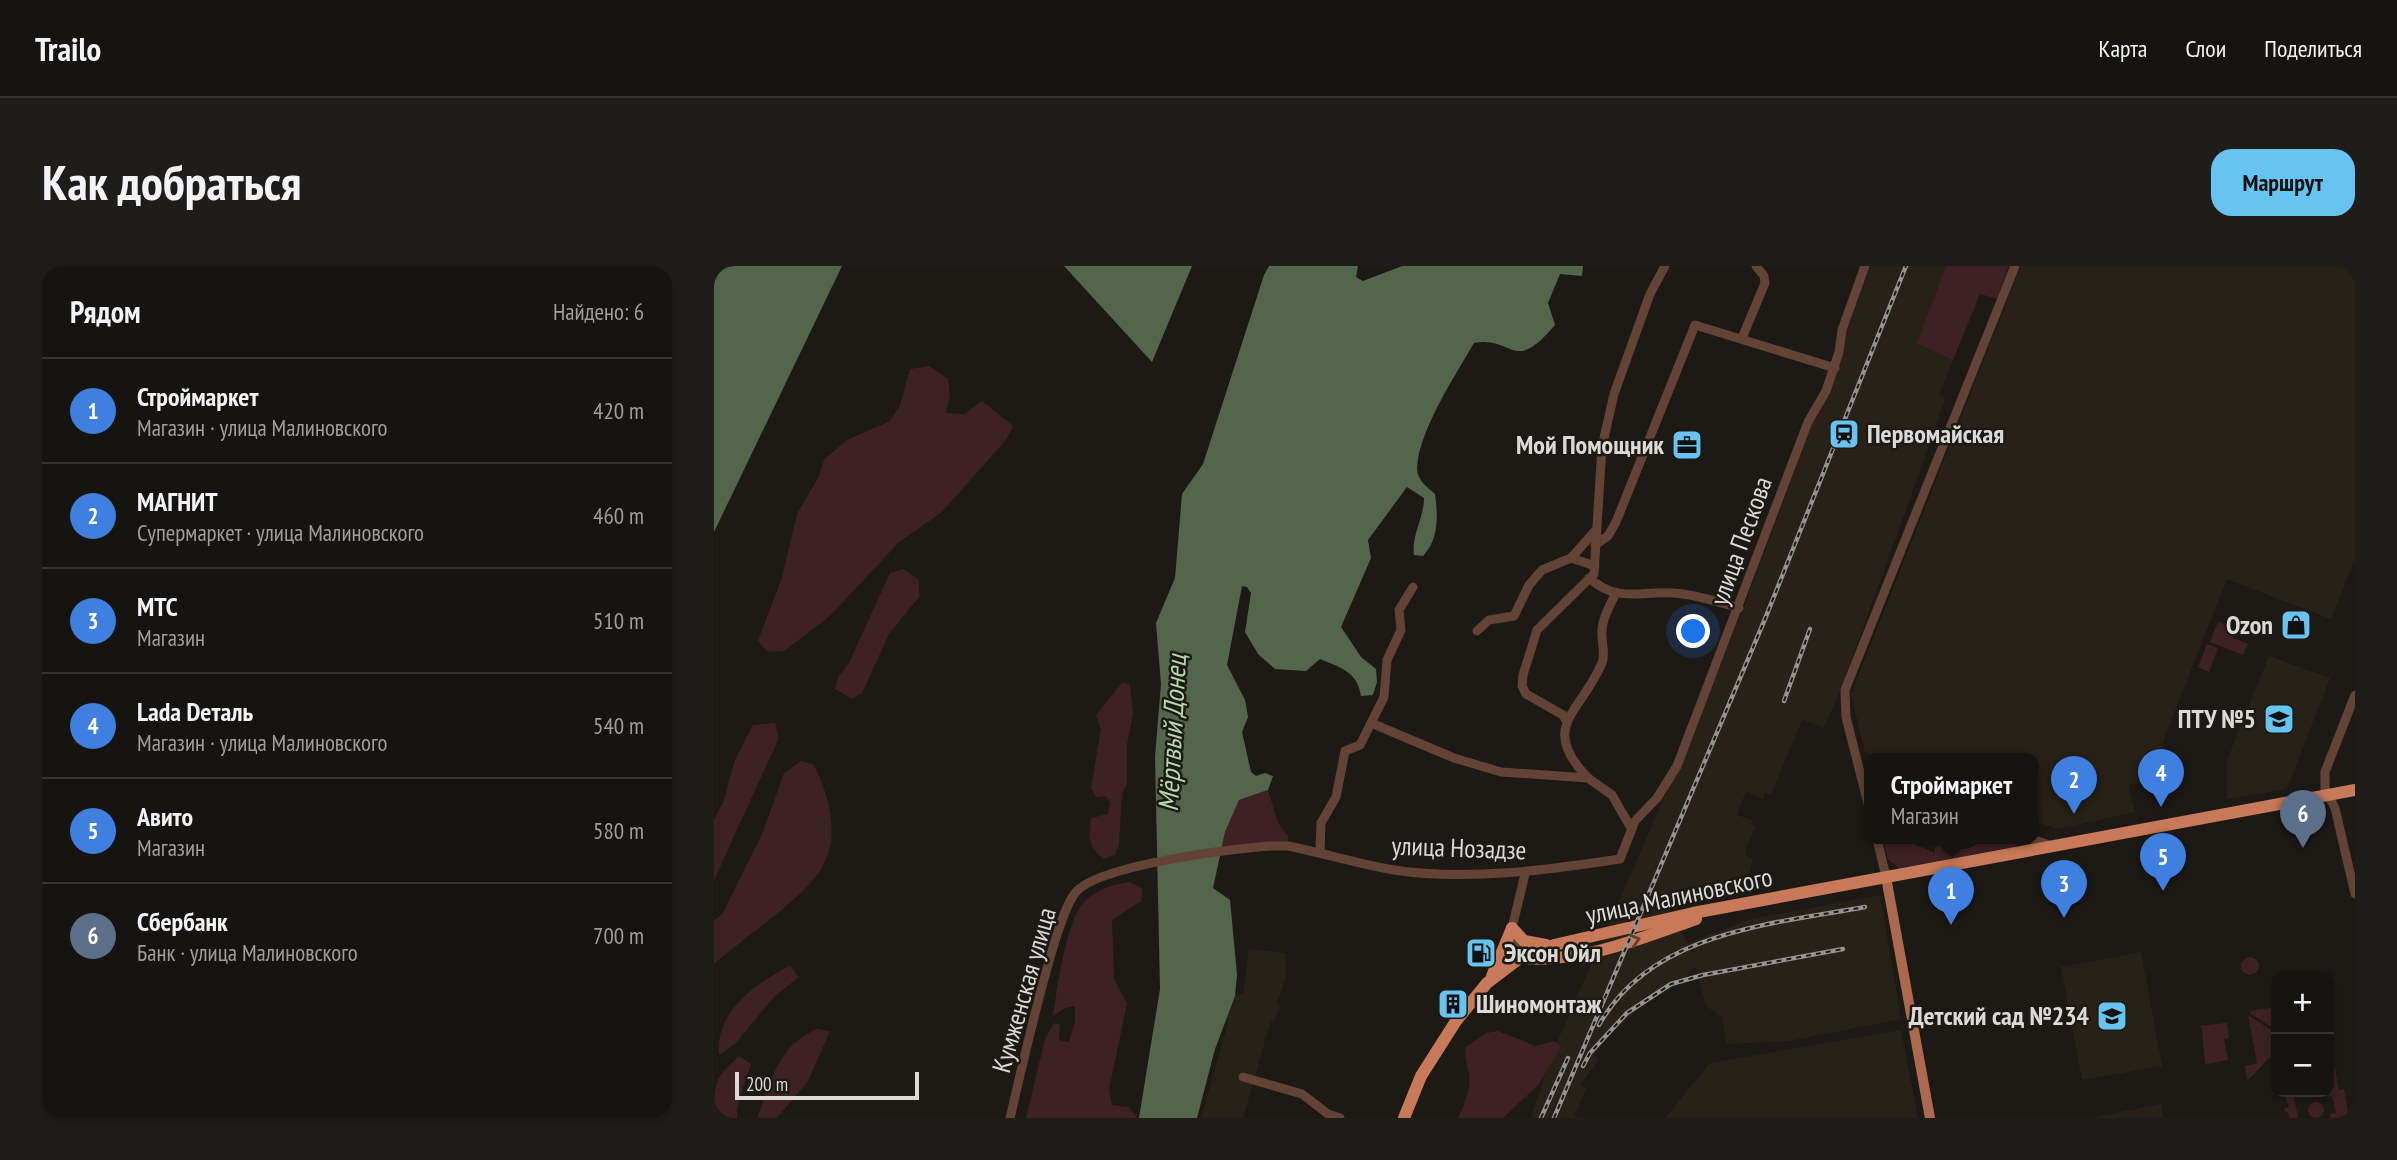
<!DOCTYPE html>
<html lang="ru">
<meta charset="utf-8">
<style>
:root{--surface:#161410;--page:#1f1d19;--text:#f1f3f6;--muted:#9e9e9f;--line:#353330;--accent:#67c4f0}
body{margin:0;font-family:"PT Sans Narrow",sans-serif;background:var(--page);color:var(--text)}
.controls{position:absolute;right:21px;bottom:21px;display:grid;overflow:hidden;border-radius:14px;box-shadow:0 4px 10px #0003}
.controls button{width:63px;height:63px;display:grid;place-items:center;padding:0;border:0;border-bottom:2px solid var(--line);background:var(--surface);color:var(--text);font:35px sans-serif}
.scale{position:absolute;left:21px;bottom:18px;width:184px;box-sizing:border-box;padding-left:7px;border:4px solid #dcdad7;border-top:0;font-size:19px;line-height:24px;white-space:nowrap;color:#dcdad7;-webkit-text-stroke:5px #1d1a16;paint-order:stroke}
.you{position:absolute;left:980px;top:366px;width:24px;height:24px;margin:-18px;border:5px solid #fff;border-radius:50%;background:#1a73e8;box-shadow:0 0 0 10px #1a73e833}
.badge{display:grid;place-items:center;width:46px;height:46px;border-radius:50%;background:var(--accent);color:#fff;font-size:23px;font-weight:700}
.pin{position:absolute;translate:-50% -58px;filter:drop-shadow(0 2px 4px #0008)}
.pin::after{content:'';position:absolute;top:37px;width:24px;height:21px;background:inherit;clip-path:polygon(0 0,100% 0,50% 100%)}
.popup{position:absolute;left:1150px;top:487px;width:175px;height:91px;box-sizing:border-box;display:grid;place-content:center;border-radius:14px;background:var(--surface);filter:drop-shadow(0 2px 5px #0005);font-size:23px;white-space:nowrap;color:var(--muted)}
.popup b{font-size:26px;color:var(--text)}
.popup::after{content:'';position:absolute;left:50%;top:100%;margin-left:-14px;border:14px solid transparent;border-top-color:var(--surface)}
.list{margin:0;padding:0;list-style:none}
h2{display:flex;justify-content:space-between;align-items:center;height:91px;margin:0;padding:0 28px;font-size:30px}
h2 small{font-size:23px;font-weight:400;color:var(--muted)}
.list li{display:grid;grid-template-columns:46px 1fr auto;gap:21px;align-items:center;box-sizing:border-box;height:105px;padding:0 28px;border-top:2px solid var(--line)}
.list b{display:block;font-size:26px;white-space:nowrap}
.list p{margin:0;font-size:23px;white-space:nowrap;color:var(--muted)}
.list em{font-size:23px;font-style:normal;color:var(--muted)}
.map{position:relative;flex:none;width:1641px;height:852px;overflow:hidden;border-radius:21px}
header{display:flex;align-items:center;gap:42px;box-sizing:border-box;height:98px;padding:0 35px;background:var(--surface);border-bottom:2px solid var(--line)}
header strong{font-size:33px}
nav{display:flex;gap:38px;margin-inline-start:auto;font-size:24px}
.intro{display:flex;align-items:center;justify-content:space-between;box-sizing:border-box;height:168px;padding:0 42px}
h1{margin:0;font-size:49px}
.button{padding:18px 32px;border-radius:21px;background:var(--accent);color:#111;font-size:24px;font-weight:700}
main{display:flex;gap:42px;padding:0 42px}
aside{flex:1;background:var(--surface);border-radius:21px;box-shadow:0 4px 10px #0003}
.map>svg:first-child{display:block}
.built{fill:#282117}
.green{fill:#3d2125}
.water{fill:#53664b}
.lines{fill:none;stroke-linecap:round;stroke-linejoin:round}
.minor{stroke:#634336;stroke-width:9}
.major{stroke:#ab6a4f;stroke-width:10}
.highway{stroke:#c77959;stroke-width:12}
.rail-casing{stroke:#95938f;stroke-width:4.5}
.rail{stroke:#1d1a16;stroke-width:2;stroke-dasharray:5;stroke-linecap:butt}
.oneway{stroke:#614031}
.labels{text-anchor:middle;stroke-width:5;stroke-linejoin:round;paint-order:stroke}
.poi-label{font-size:26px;font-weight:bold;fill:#dcdad7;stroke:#1d1a16;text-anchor:end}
.street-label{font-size:26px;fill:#dcdad7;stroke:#1d1a16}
.water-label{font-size:28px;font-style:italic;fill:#b5daa7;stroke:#1d1a16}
</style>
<header>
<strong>Trailo</strong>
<nav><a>Карта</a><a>Слои</a><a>Поделиться</a></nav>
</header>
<div class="intro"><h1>Как добраться</h1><a class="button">Маршрут</a></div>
<main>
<aside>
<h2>Рядом<small>Найдено: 6</small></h2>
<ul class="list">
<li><span class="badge" style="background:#3f7fe0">1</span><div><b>Строймаркет</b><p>Магазин · улица Малиновского</p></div><em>420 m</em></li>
<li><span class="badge" style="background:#3f7fe0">2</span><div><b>МАГНИТ</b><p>Супермаркет · улица Малиновского</p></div><em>460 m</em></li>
<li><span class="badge" style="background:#3f7fe0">3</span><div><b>МТС</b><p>Магазин</p></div><em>510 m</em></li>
<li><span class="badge" style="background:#3f7fe0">4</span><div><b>Lada Dеталь</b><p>Магазин · улица Малиновского</p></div><em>540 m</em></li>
<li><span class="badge" style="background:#3f7fe0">5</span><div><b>Авито</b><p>Магазин</p></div><em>580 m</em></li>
<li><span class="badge" style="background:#5c6f8a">6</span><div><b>Сбербанк</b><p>Банк · улица Малиновского</p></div><em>700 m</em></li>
</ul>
</aside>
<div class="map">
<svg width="1641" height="852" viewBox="0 0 1641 852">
<rect width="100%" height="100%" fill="#1d1a16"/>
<g class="built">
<polygon points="1157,0 1295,0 1266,28 1225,128 1231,132 1210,194 1128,420 1110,461 1088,454 1057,528 1051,527 1049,533 1032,525 1023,549 1038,554 1038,559 1042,560 1031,584 1032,590 1039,593 1034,613 1023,629 951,634 980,690 976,676 1037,653 1166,629 1187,753 1075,775 1013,778 1008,751 992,740 982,700 963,720 945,726 897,767 880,789 885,794 866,819 872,823 860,850 865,852 817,852 837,790 986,450 1031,338"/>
<polygon points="1307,0 1641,0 1641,292 1617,353 1513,313 1449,475 1454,512 1414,519 1421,546 1344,563 1319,555 1319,493 1165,493 1151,487 1137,428"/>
<polygon points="1555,390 1616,412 1573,523 1513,533 1513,494"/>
<polygon points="535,683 571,687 572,712 563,737 566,739 561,754 556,757 529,852 487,852 514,757 510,737 513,728 529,729"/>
<polygon points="1427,686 1448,800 1368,814 1347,701"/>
<polygon points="1187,764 1204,852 951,852 996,797"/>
<polygon points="1447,838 1449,852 1377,852"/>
</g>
<g class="green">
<polygon points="1232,0 1295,0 1283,33 1266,28 1239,94 1203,77"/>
<polygon points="215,100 234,113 236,130 232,147 251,148 268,135 299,160 292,174 228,246 185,276 116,350 70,385 54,386 44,375 68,311 83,248 105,210 110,194 133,174 176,155 186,139 196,103"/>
<polygon points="189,303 205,314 205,331 175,368 148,427 138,433 121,423 124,411 134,399 176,307"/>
<polygon points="1504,356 1521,363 1518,371 1534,378 1529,389 1496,376"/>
<polygon points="1493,378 1504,382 1495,406 1484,401"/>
<path d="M409 416 416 419 419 448 413 479V518L408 527 405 578 401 589 390 593C374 581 374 571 377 552L394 548 396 537 392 530 382 531 377 522 387 463 382 449Z"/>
<polygon points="61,457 65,472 0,614 0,553 9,537 21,494 39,459"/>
<path d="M87 495 99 498C116 529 127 573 106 605 85 636 29 672 0 698V654L8 649 49 566 70 507Z"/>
<polygon points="554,524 564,557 574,570 574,580 507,586 511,566 525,534"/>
<path d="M1169 573H1188L1221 587V581L1226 578C1242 583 1255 588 1267 573H1290L1303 579 1299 583 1185 602 1174 593Z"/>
<path d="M415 616 428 622 427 635 398 654 400 713 413 737 395 824 398 839 415 841 423 852H312L331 773 340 757 346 759 345 774 355 776 361 756V740L351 742 339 750C343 724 352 653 371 635 382 624 399 618 415 616Z"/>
<circle cx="1536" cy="700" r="9"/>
<path d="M76 700 85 711 60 731 21 778 5 789C1 745 42 717 76 700Z"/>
<polygon points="1562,741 1562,764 1537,748 1536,745"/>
<polygon points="1534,749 1562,767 1562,785 1533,815 1531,800 1543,797"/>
<polygon points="1513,757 1515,772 1510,773 1514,794 1491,798 1488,762 1484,760"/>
<path d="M103 763 116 765 94 815 63 852H43C58 814 63 780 103 763Z"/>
<path d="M784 765 821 780 841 775 847 781 825 818 789 852H744C750 838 757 824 755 808 753 798 750 792 752 781L772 767Z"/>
<polygon points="1615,772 1625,824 1630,823 1635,852 1617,852 1616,848 1622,847 1618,830 1613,831 1612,826 1615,826"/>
<path d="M25 790 37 798C32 817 22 832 23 852H0C0 818 0 812 25 790Z"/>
<polygon points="1569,826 1579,826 1584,852 1575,852 1574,846 1571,847 1570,842 1575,841"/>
<circle cx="1602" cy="844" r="8"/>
</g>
<g class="water">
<polygon points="0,0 128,0 0,266"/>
<polygon points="350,0 478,0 438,96"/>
<path d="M555 0H644L642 11 649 15 688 0H869L868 10 846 8 834 37 841 59C798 110 800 69 760 77 741 110 705 164 703 202 703 214 713 221 721 228 724 250 725 273 709 290L700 289C697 270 710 252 710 232L693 221 654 274 657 292 627 361 647 391 662 403 663 416 659 429 647 430C643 405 627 402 606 393L592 405 561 403 544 388 531 366 537 327 533 321 528 320 513 399 531 434 534 451 528 466 537 506 542 510 551 507 559 510 554 524 525 534 511 566 499 622 516 634 523 709 521 730 501 783 483 852H425L446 723 441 491 447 418 442 357 461 312 468 228 489 198 550 9Z"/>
</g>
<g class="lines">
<g class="minor">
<polyline points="1028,72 1051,17 1050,10 1042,0"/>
<polyline points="881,279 894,270 902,256 981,59 1121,102"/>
<polyline points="857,292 881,300"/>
<path d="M875 312C904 337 924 325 959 327 981 328 1003 336 1025 342"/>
<polyline points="763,365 775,354 800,350 815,319 828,304 857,292 881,265"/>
<polyline points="1641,429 1611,506 1611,523 1621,542 1641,628"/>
<polyline points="853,456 849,449 812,428 808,420 809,409 823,364 880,308 888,181 900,128 936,28 951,0"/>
<polyline points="657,457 740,492 787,506 874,512 898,529 917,562"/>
<path d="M874 512C824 460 867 447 888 397 892 387 887 376 888 365 888 353 896 339 901 329"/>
<polyline points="1155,542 1132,451 1131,424 1301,0"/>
<polyline points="1163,573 1172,611"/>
<polyline points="1318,573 1338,580"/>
<polyline points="606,586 607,557 622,531 631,485 646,479 670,431 673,394 687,364 685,344 699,321"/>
<polyline points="806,692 798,662 811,608"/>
<polyline points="529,811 588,828 614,848 626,852"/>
<path d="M296 852C310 793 323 733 341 675 346 660 352 638 362 626 385 599 521 582 558 580H574C609 587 645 598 680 604 752 615 834 604 906 593L921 555 943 532 963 500 1094 156 1112 125 1125 86 1128 64 1151 0"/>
</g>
<polyline class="major" points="1172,611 1216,852"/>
<g class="highway">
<polyline points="798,662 810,675 832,679"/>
<path d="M810 692C869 697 928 672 982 653"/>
<polyline points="778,710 798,662"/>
<polyline points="690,852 707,810 742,755 773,717 806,692 840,679 979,647 1641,524"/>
</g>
<g class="rail-casing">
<g id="rail">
<polyline points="1070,435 1096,363"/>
<path d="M885 759C937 666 1057 658 1151 641"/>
<polyline points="869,800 876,787 913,747 957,718 989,709 1129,683"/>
<polyline points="827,852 854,792"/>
<polyline points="840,852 1051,353 1192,0"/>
</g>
</g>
<use href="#rail" class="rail"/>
</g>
<defs><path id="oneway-chevron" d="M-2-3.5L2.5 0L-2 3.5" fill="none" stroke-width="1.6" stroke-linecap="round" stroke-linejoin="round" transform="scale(1.75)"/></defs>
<use class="oneway" href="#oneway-chevron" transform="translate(921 674) rotate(-16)"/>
<defs>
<g id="station-square" transform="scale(1.575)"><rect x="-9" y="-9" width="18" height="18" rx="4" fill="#67c4f0" stroke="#1d1a16"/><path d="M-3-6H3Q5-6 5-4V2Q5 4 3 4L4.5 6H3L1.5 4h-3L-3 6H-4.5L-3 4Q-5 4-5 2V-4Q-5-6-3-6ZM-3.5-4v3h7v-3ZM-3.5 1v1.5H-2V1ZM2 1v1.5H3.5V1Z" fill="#111"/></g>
<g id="office-square" transform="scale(1.575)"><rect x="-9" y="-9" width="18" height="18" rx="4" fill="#67c4f0" stroke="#1d1a16"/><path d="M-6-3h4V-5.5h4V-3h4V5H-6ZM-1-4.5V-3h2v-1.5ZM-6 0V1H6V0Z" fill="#111"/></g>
<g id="shop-square" transform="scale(1.575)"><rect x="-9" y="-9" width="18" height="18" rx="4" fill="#67c4f0" stroke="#1d1a16"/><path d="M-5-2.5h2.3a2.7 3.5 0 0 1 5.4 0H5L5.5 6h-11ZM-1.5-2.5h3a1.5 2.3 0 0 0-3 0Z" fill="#111"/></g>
<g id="university-square" transform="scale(1.575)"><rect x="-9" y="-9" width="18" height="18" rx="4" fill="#67c4f0" stroke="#1d1a16"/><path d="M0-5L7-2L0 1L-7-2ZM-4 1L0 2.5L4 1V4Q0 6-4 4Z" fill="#111"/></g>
<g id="fuel-square" transform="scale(1.575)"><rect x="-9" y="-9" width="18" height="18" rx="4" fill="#67c4f0" stroke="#1d1a16"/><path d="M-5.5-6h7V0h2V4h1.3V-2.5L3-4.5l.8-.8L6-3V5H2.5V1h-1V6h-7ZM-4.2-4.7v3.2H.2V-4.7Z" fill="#111"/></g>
<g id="building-square" transform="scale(1.575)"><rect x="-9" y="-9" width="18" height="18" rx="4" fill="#67c4f0" stroke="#1d1a16"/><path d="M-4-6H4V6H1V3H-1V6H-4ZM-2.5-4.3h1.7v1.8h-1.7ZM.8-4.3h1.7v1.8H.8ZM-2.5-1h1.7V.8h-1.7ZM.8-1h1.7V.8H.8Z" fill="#111"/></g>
<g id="school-square" transform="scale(1.575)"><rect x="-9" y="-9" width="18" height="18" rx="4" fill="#67c4f0" stroke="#1d1a16"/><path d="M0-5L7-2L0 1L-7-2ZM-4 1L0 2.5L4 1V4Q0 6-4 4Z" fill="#111"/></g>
</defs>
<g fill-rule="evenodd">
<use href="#station-square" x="1130" y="168"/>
<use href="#office-square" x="973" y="179"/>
<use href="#shop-square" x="1582" y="359"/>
<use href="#university-square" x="1565" y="453"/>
<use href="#fuel-square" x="767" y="687"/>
<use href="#building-square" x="739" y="738"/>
<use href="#school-square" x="1398" y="750"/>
</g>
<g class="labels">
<g class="poi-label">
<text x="1153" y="177" text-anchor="start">Первомайская</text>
<text x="950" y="188">Мой Помощник</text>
<text x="1559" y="368">Ozon</text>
<text x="1542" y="462">ПТУ №5</text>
<text x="790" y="696" text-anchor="start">Эксон Ойл</text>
<text x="762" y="747" text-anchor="start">Шиномонтаж</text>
<text x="1375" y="759">Детский сад №234</text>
</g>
<g class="street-label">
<text transform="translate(1027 275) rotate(-70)" y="9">улица Пескова</text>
<text transform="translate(745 582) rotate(2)" y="9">улица Нозадзе</text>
<text transform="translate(965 630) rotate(-12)" y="9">улица Малиновского</text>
<text transform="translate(310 724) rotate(-74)" y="9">Кумженская улица</text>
</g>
<g class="water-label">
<text transform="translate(458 467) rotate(-87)" y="10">Мёртвый Донец</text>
</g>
</g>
</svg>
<div class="controls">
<button>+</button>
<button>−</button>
</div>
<div class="scale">200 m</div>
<div class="you"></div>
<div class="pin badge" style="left:1237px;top:659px;background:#3f7fe0">1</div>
<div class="popup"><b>Строймаркет</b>Магазин</div>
<div class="pin badge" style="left:1360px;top:548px;background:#3f7fe0">2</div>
<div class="pin badge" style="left:1350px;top:652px;background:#3f7fe0">3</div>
<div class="pin badge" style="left:1447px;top:541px;background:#3f7fe0">4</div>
<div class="pin badge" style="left:1449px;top:625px;background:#3f7fe0">5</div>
<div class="pin badge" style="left:1589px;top:582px;background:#5c6f8a">6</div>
</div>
</main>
